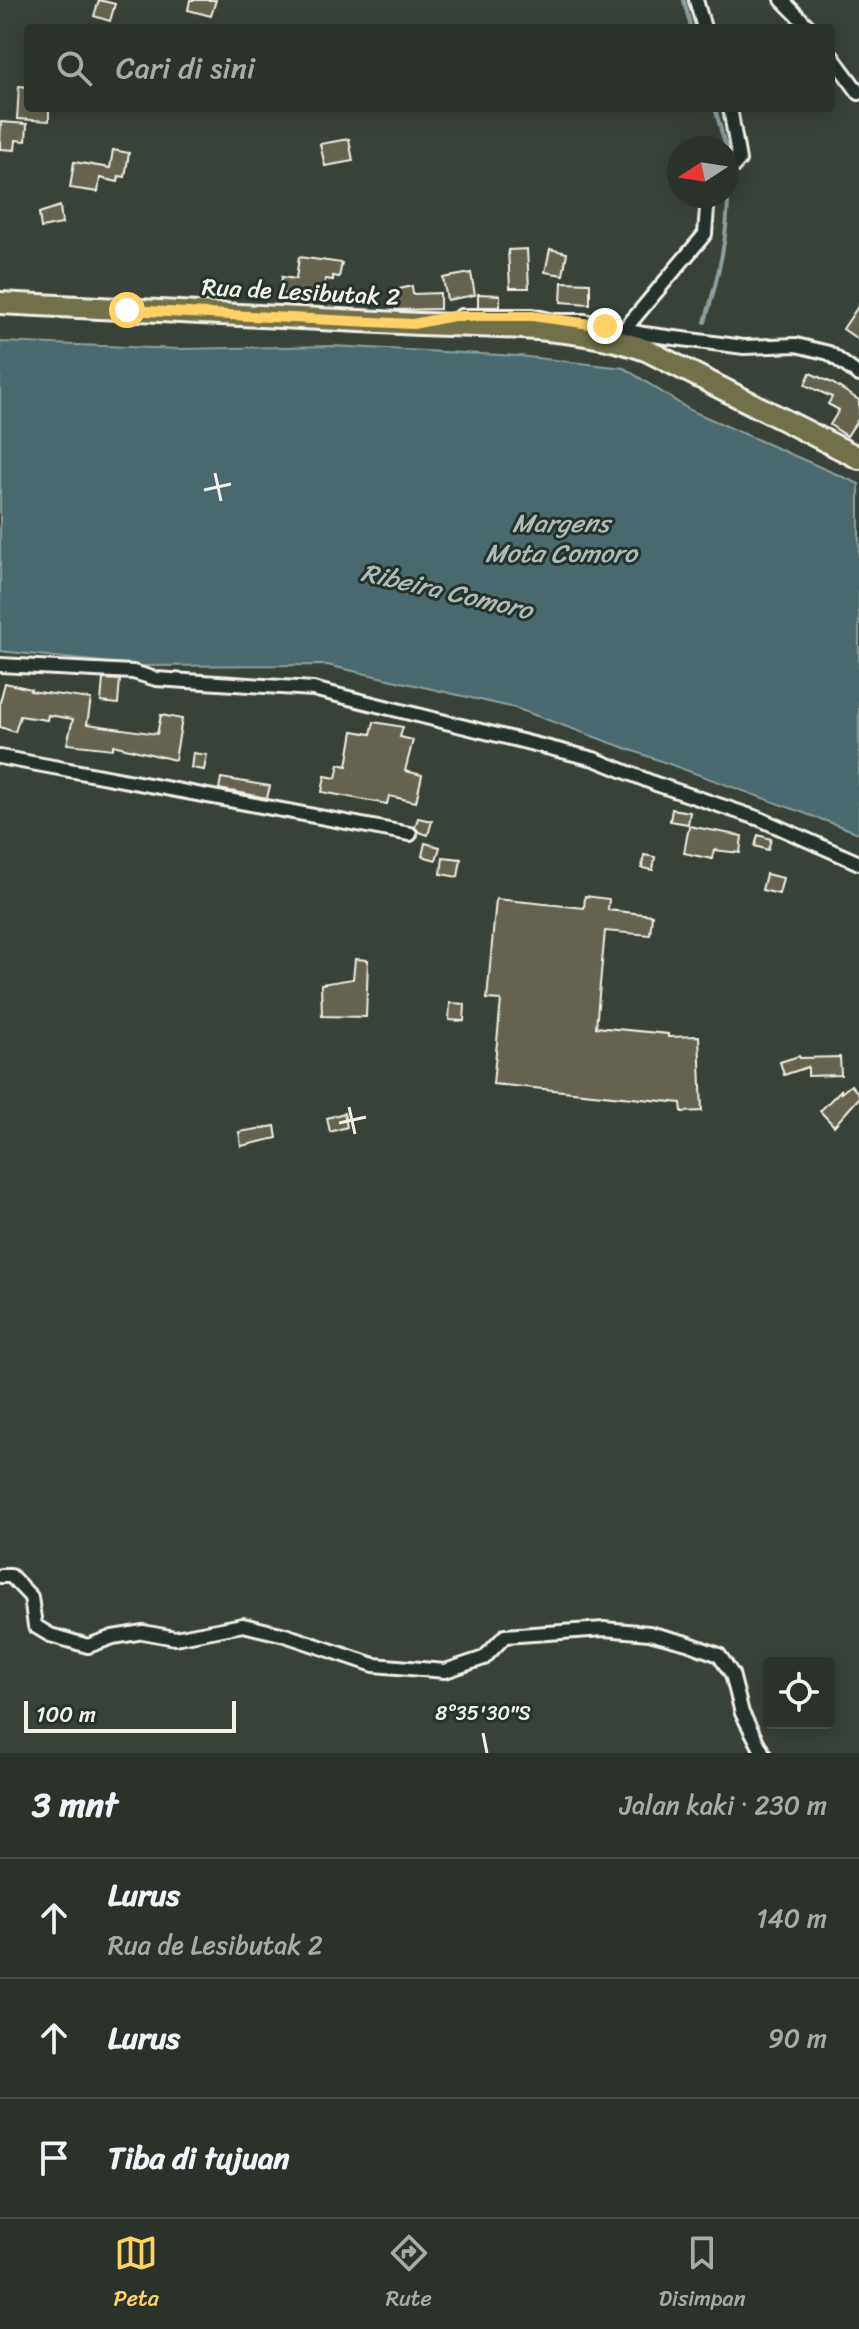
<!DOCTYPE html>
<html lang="id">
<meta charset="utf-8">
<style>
:root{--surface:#2b322a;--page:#333a32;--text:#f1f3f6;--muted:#a6aaa8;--line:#474d47;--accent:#ffd166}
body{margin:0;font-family:Sriracha,sans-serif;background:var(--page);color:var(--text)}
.controls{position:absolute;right:24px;bottom:24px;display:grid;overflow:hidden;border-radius:8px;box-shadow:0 4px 20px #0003}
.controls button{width:72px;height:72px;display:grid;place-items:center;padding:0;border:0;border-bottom:2px solid var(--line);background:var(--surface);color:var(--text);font:40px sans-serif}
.compass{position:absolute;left:667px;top:136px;width:72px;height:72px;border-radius:50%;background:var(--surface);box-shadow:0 4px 20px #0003;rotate:258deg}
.scale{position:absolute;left:24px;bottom:20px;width:212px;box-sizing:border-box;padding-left:8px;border:4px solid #f4f1e8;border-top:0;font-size:22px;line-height:28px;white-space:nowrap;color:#f4f1e8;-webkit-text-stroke:6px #26332d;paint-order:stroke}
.stop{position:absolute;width:24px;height:24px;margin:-18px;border:6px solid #ffd166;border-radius:50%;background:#fff}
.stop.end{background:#ffd166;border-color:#fff;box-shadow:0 2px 8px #0008}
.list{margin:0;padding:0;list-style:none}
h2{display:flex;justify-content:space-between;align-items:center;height:104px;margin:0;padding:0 32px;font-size:34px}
h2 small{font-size:26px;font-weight:400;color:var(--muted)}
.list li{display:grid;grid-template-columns:52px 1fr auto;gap:24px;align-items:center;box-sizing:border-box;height:120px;padding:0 32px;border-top:2px solid var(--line)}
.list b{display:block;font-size:30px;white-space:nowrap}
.list p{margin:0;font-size:26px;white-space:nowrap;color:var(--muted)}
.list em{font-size:26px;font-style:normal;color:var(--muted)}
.icon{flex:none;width:44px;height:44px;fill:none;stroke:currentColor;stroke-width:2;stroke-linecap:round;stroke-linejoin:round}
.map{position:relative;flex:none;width:859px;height:1753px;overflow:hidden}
.search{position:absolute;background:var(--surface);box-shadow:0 4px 20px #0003;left:24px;right:24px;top:24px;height:88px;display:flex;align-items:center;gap:20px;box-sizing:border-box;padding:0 28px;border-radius:8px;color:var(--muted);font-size:30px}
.sheet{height:464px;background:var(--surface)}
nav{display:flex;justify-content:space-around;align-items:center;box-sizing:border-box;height:112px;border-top:2px solid var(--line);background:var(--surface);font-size:22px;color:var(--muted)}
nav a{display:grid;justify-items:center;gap:4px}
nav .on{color:var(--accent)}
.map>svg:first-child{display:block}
.water{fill:#48696e;stroke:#8d9f9f;stroke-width:2}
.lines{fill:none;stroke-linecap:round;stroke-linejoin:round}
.stream{stroke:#8d9f9f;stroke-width:4}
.building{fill:#656450;stroke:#f4f1e8;stroke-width:2}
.minor-casing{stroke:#f4f1e8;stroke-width:18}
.primary-casing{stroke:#f4f1e8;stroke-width:26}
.minor{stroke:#26332d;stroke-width:12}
.primary{stroke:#71704a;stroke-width:20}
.route{stroke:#ffd166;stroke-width:10}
.ticks{fill:none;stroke:#f4f1e8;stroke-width:3}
.labels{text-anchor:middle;stroke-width:6;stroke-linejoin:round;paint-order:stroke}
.street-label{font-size:24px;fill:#f4f1e8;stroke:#26332d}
.water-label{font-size:26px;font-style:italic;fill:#afbbb7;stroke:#26332d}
.ticks-label{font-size:20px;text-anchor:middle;fill:#f4f1e8;stroke:#26332d;stroke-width:6;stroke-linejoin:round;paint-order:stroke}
</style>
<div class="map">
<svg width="859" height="1753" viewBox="0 0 859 1753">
<rect width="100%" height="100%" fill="#394238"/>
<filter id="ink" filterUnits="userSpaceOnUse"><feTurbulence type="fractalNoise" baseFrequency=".0125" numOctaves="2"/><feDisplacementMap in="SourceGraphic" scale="16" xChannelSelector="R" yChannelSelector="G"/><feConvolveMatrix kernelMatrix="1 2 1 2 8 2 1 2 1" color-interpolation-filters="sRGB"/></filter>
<g filter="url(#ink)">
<polygon class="water" points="0,342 179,349 332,346 519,356 624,368 690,410 859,484 859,833 515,708 327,665 140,666 0,651"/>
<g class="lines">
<g class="stream">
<polyline points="684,0 691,28"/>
<polyline points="715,108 726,148"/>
<path d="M705 322C718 278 729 234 728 187"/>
</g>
</g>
<g class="building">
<polygon points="99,0 115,4 110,21 94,16"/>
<polygon points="190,0 216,0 211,16 188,10"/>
<polygon points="19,86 28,87 28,108 49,108 49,121 17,119"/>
<polygon points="1,122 27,124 26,141 16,140 15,150 0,149"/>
<polygon points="349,139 353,161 325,166 320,144"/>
<polygon points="113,150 129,153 125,177 119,176 118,182 100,178 98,192 70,188 74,162 110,168"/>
<polygon points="60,206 62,224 41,228 39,213"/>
<polygon points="527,249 529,288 510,288 508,250"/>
<polygon points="550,249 567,253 563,275 545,272"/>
<polygon points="299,257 342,263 339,277 333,276 333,280 325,279 324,302 300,300 300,296 280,293 282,277 296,279"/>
<polygon points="471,273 475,295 447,300 443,278"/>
<polygon points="562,282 590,283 590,304 561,302"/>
<polygon points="412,286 413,294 440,293 440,309 396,310 391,291"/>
<polygon points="478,294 500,295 500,307 478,307"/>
<polygon points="859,305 859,340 843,329"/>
<polygon points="810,373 832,383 859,400 859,418 847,436 830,425 839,410 828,404 832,397 805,385"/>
<polygon points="103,679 120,680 118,704 101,702"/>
<polygon points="5,683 31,689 30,691 91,699 87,724 157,734 161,715 182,719 175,760 113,745 113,749 67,744 73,719 48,715 47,720 20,716 15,732 0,727 0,702"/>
<polygon points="374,722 403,727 400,737 413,740 405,771 422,775 416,802 389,796 387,804 322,792 325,776 336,778 339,764 347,766 353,731 371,734"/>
<polygon points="193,753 207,755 204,770 191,768"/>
<polygon points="221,778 270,786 267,798 219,789"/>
<polygon points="672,809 690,812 688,824 670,821"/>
<polygon points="418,818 432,821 428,835 419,832 415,827"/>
<polygon points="689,826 742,836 740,853 714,850 712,859 684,853"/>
<polygon points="758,835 771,839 768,850 755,846"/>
<polygon points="425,843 440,847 436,860 422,856"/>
<polygon points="644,855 655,857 653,870 642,868"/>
<polygon points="443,857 461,859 458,877 441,874"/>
<polygon points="766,874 783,878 779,894 762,890"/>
<polygon points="585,896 609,899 608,910 652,915 650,935 605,931 596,1027 668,1034 668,1037 699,1036 702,1111 682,1112 681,1103 493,1084 501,1000 487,999 496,899 584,908"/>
<polygon points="355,959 368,960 366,1017 322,1016 321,984 353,979"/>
<polygon points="450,1003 465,1004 464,1021 449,1020"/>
<polygon points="799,1056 800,1058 840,1057 841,1075 808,1076 808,1067 784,1075 780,1062"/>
<polygon points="851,1085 859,1094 859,1098 834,1126 820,1111 841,1090 841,1093"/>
<polygon points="344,1113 347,1127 330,1132 327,1118"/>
<polygon points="275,1126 277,1138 241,1146 239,1132"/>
</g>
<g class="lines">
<g class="minor-casing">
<g id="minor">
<polyline points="696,0 704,28"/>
<polyline points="782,0 810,28"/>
<polyline points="831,55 859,93"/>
<polyline points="727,173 739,160 730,108"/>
<polyline points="461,316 532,316 555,321 585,321 644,334 744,347 796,345 829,353 859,375"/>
<polyline points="624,330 705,234 708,196"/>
<polyline points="0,665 133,672 156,679 313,689 594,759 656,784 760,819 859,863"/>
<polyline points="0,757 410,834"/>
<polyline points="0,1576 11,1576 31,1597 35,1626 50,1635 88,1646 113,1637 143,1632 175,1638 243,1625 285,1635 374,1665 445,1671 484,1658 505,1636 604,1629 649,1633 687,1643 719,1655 732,1674 742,1713 763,1753"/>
</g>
</g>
<g class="primary-casing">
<path id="primary" d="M0 303C133 310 266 316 400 323 476 327 575 324 646 350L859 458"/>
</g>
<use href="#minor" class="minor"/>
<use href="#primary" class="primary"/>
</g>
</g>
<g class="lines" filter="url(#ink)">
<polyline class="route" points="127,310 413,324 453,316 532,316 605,326"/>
</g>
<path class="ticks" d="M215 473 221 501M204 490 231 484M349 1107 355 1134M339 1123 366 1117M483 1733 487 1753"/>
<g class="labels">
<g class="street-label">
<text transform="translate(301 292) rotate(3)" y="8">Rua de Lesibutak 2</text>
</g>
<g class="water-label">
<text x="561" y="532">Margens<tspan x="561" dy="30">Mota Comoro</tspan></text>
<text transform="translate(447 591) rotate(13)" y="9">Ribeira Comoro</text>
</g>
</g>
<g class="ticks-label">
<text x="483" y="1720">8°35'30"S</text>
</g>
</svg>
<div class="controls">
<button><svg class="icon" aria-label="locate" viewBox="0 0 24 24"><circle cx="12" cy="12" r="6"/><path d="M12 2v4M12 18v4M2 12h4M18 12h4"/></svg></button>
</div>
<svg class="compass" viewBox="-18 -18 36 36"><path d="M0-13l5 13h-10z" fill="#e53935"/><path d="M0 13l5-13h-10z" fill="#a6aaa8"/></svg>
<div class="scale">100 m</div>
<div class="stop" style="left:127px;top:310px"></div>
<div class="stop end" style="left:605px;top:326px"></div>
<div class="search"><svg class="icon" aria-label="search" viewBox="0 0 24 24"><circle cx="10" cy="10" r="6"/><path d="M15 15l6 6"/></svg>Cari di sini</div>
</div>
<section class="sheet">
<h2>3 mnt<small>Jalan kaki · 230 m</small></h2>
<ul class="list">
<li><svg class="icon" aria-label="ahead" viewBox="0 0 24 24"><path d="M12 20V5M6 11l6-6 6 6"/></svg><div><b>Lurus</b><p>Rua de Lesibutak 2</p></div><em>140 m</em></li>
<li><svg class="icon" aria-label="ahead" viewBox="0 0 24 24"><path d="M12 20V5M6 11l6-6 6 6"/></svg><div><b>Lurus</b></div><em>90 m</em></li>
<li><svg class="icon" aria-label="arrive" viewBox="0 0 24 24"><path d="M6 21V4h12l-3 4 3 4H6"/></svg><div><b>Tiba di tujuan</b></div></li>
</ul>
</section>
<nav>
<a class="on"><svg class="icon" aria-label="map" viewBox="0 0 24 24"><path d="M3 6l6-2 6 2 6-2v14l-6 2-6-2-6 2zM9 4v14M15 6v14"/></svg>Peta</a>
<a><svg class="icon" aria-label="directions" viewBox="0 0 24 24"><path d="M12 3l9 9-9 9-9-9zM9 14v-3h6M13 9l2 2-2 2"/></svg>Rute</a>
<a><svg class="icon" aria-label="saved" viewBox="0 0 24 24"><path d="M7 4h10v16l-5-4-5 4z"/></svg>Disimpan</a>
</nav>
